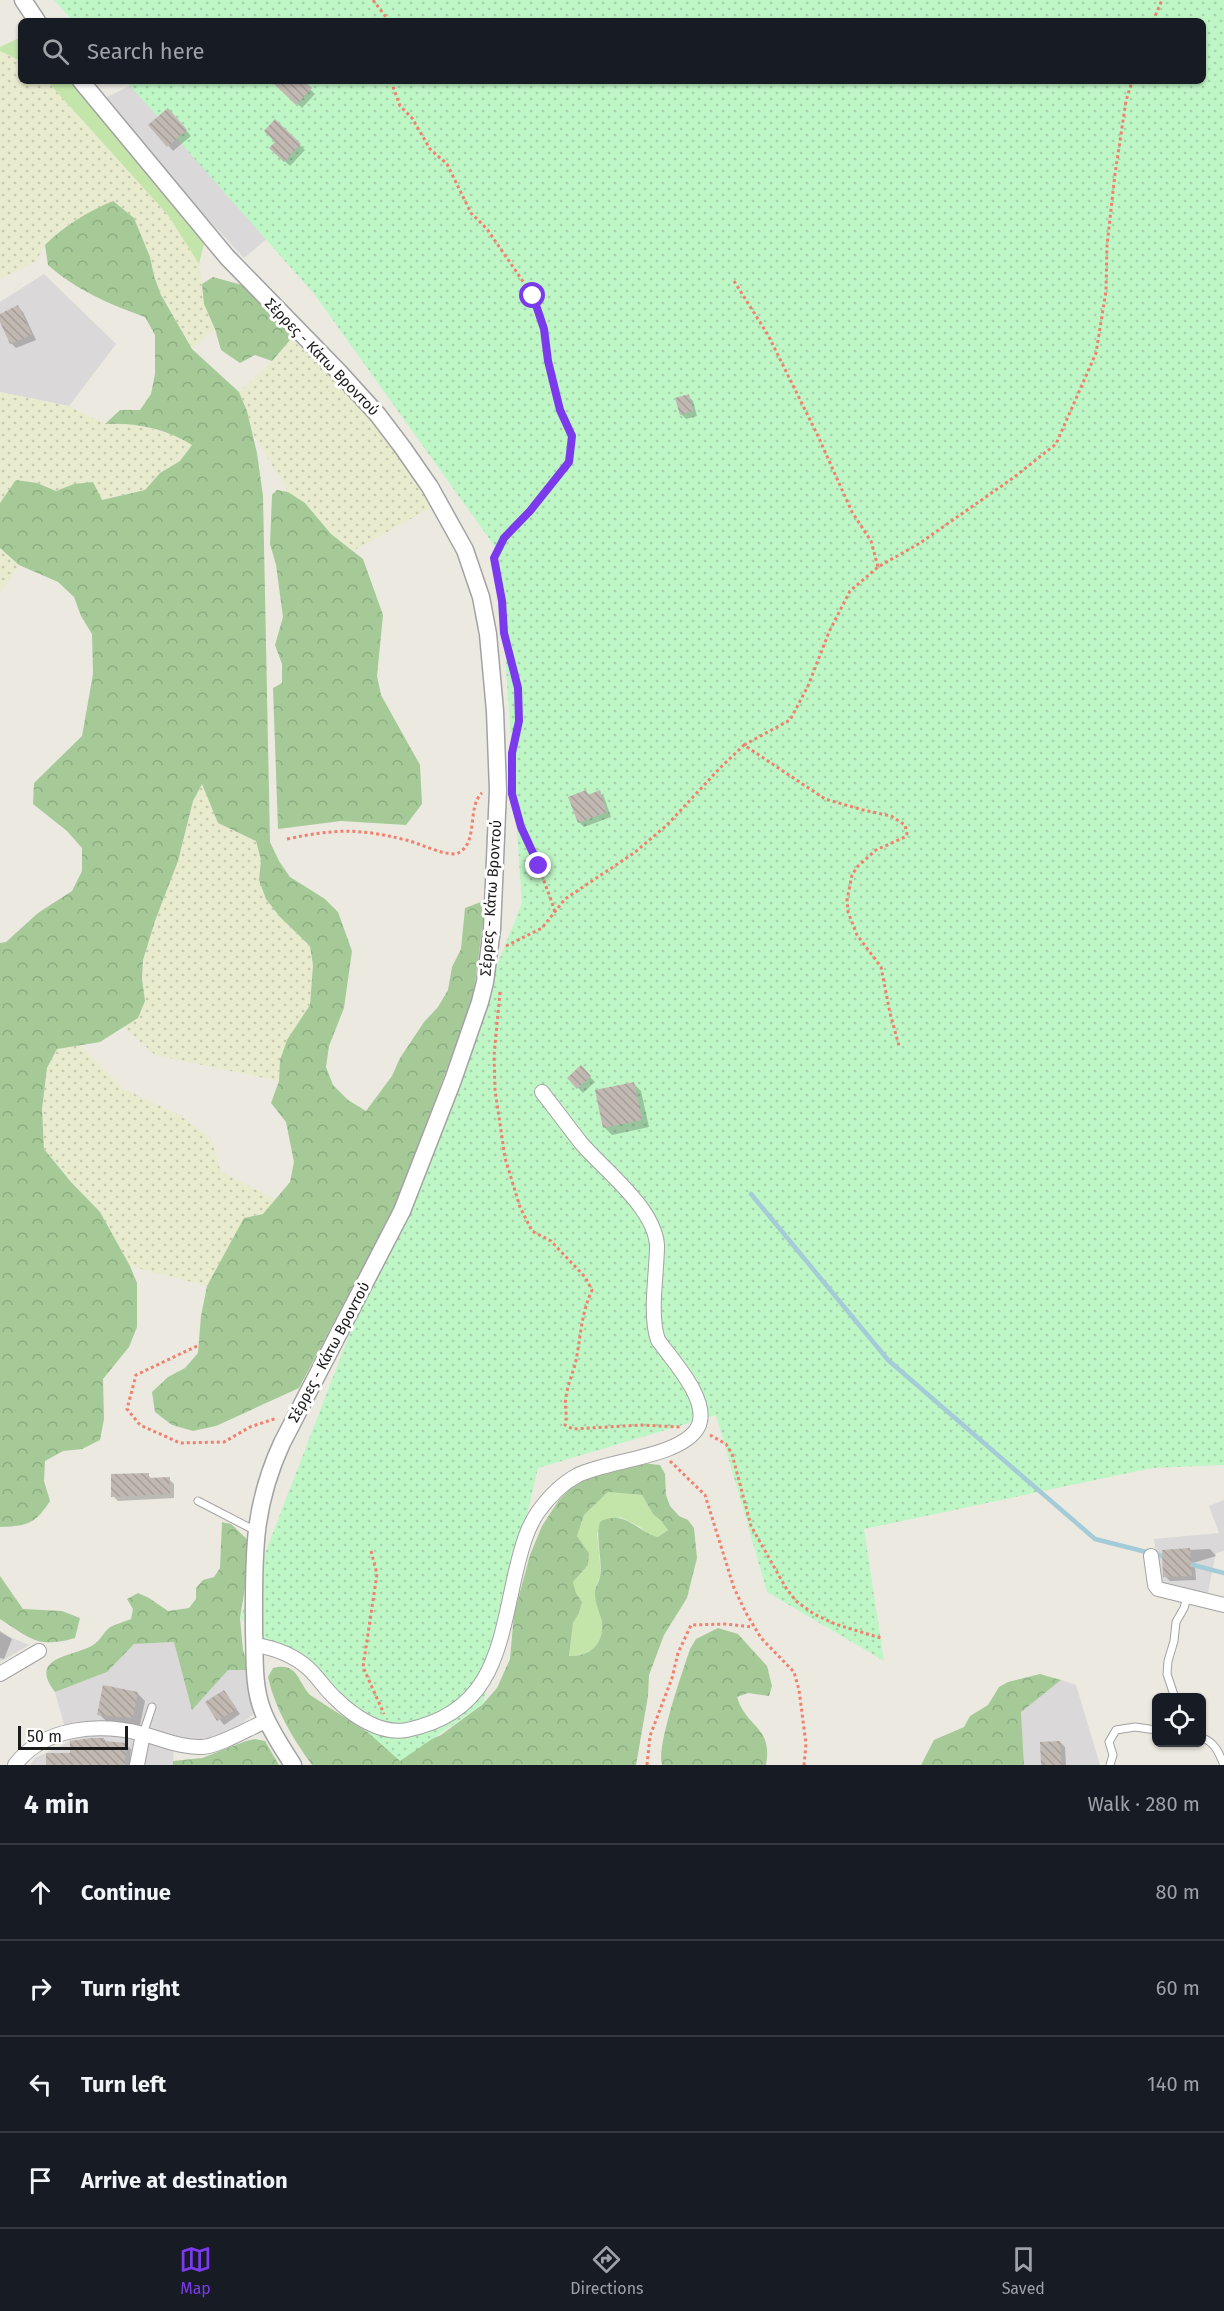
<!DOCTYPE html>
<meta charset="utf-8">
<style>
:root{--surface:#171b24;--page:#242831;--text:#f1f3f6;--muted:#9ea1a6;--line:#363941;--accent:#7c3aed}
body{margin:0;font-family:"Fira Sans",sans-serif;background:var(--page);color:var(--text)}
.controls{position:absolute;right:18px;bottom:18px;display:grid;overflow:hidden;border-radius:9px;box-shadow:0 2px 4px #0004}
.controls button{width:54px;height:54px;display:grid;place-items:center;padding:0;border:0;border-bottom:2px solid var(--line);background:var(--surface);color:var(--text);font:30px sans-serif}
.scale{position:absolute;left:18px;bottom:15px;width:110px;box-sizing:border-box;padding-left:6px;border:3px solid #1b1b1b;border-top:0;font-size:16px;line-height:21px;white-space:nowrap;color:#1b1b1b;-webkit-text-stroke:4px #fff;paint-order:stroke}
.stop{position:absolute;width:18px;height:18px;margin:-14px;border:4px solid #7c3aed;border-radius:50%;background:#fff}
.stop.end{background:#7c3aed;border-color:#fff;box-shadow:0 2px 6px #0008}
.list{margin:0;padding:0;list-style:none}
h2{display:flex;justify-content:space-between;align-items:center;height:78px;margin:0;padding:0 24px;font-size:26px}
h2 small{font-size:20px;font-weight:400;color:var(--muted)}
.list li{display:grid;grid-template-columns:39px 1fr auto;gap:18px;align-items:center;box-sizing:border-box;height:96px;padding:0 24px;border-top:2px solid var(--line)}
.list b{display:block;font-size:22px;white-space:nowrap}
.list em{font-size:20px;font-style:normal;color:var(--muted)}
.icon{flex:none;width:33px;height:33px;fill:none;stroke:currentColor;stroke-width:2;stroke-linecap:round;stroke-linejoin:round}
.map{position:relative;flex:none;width:1224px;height:1765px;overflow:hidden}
.search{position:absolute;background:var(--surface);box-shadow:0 2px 4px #0004;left:18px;right:18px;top:18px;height:66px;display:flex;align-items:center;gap:15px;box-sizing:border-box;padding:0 21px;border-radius:9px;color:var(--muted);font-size:22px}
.sheet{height:462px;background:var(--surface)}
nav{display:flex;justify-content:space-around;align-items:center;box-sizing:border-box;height:84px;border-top:2px solid var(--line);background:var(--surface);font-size:16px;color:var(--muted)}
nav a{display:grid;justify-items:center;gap:3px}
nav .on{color:var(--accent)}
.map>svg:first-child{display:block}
.residential{fill:#dad8d8}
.farmland{fill:url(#farmland-dots)}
.grass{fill:#c4e5a9}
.forest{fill:url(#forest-crowns);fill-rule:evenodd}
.park{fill:url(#park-dots)}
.shadow{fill:#0003}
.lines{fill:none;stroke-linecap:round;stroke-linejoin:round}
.stream{stroke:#a4cbd8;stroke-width:4.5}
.building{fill:url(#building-back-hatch)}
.service-casing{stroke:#a2a2a2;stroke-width:9}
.minor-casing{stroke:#a2a2a2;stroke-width:16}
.tertiary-casing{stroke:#a2a2a2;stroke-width:19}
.path{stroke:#f1806e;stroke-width:3;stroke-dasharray:3 3;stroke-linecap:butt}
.service{stroke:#fff;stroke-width:7}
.minor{stroke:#fff;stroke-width:14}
.tertiary{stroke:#fff;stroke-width:16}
.route{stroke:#7c3aed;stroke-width:8}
.labels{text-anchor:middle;stroke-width:6;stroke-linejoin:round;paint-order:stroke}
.street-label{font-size:15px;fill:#1b1b1b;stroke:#fff}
</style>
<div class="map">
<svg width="1224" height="1765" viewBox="0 0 1224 1765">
<defs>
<pattern id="farmland-dots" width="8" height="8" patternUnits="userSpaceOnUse" patternTransform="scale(1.5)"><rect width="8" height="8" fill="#e8ebcd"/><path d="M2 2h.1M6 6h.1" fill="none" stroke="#c6c9af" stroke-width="1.8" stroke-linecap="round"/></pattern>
<pattern id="forest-crowns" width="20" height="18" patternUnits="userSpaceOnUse" patternTransform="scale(1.5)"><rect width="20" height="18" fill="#a5ca98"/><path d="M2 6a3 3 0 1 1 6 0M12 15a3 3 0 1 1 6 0" fill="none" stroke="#8dad82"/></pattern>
<pattern id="park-dots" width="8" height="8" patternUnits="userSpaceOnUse" patternTransform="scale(1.5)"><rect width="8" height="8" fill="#bff6c6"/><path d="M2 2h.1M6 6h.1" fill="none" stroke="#a4d2aa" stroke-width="1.8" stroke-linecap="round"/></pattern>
<pattern id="building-back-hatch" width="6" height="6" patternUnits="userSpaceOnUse" patternTransform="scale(1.5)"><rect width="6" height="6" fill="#c1b8b1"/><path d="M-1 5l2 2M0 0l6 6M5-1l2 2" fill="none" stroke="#a59e98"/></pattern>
</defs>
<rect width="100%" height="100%" fill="#ece9e1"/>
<g class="residential">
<polygon points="140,81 327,188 244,258 194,204 107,97"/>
<polygon points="44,274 116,344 69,406 0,392 0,302"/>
<polygon points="1224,1500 1224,1551 1216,1553 1206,1602 1161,1588 1154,1539 1219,1533 1209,1506"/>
<polygon points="0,1633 29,1645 0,1662"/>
<polygon points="175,1642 229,1670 249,1670 250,1698 255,1713 226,1736 213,1740 174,1740 173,1765 30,1765 35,1758 69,1742 55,1692 107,1672 134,1644"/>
<polygon points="1061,1680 1076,1685 1100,1765 1024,1765 1021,1711"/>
</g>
<g class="farmland">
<polygon points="0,51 21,61 21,81 47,81 168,215 199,264 204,304 215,329 192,349 161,295 154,276 150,257 134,218 77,219 59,231 45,245 36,261 0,279"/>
<polygon points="291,339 349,391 391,445 434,506 353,551 331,534 305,503 288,492 252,432 247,410 239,392 272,361"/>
<polygon points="0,392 69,406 105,424 127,422 173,435 192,445 180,461 160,473 145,490 101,500 74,484 56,491 37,483 17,480 0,503"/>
<polygon points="0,548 19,565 0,593"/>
<polygon points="202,783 218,823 256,841 261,860 259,880 280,917 310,946 313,965 310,1005 280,1060 279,1081 155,1055 124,1027 138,1018 145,1001 142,979 143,960 155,921 178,861 193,801"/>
<polygon points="79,1044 122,1088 179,1115 211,1138 221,1172 277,1200 263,1214 244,1218 207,1286 130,1266 100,1212 71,1182 44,1149 42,1109 47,1068 57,1049"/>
</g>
<g class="grass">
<polygon points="21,37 21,61 0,51 0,47"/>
<polygon points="47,81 77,81 205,240 199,264 168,215"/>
<path d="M608 1492 642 1495 653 1514 661 1521 668 1530 658 1537 648 1534 640 1527 620 1517 597 1533C598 1547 601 1562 600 1576 599 1581 596 1585 595 1589 594 1600 600 1611 602 1622 604 1644 590 1657 569 1656L573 1623 579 1613 582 1602 576 1593 573 1582 588 1565 589 1553 577 1536 584 1515Z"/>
</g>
<g class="forest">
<path d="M113 201 134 218 150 257 154 276 161 295 192 349 239 392 247 411 257 453 263 496 270 842 279 861 290 877 325 899 338 912 352 951 344 1008 329 1046 326 1067 333 1085 348 1100 366 1111 392 1076 400 1058 424 1022 438 1007 448 990 452 967 461 949 465 908 486 900 473 998 398 1201 299 1388 216 1426 193 1431 172 1425 155 1412 152 1392 168 1377 185 1368 198 1353 201 1316 207 1286 244 1218 263 1214 290 1182 294 1162 286 1122 271 1103 279 1081 280 1060 287 1040 310 1005 313 965 310 946 280 917 266 899 259 880 261 860 256 841 218 823 202 784 193 801 178 861 155 921 143 960 142 979 145 1001 138 1018 100 1042 57 1049 47 1068 42 1109 44 1149 71 1182 100 1212 130 1266 137 1283V1327L129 1347 103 1379 104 1419 100 1440 82 1449 63 1451 45 1461 44 1481 50 1501C35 1524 28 1526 0 1527V943L6 942 38 913 72 891 82 871V848L67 831 33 804 34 783 82 736 93 674 92 634 81 616 74 597 58 582 19 565 0 548V503L16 480 37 483 56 491 74 484 93 482 102 500 145 490 160 473 180 461 192 445C167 429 135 422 105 424L120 410H140L151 394 155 374V335L145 317C109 304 76 290 48 265L45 245C65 225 87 212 113 201Z"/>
<polygon points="213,277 242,285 286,327 291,339 272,361 255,355 240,363 221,350 215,329 204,304 202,284"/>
<polygon points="277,490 288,492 305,503 331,534 363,559 383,615 377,676 381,695 420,765 422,804 406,825 341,821 278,829 273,688 282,683 282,664 275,645 283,617 276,565 270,544 272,495"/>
<path d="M642 1463 660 1465 665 1474 666 1495 670 1506 679 1516 688 1520 694 1528 697 1558 687 1598 664 1635 649 1675 648 1696 636 1765H312C293 1739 275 1709 268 1677L273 1668C298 1662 297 1681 310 1695L372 1735 422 1743 441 1735 483 1704 497 1688 510 1659 514 1614 530 1555 542 1526 559 1500 573 1486 594 1475ZM608 1492 642 1495 653 1514 661 1521 668 1530 658 1537C637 1532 624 1508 600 1522 595 1541 603 1559 600 1577 599 1582 596 1586 595 1590 594 1602 600 1612 602 1622 604 1644 590 1657 569 1656L573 1623 579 1613 582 1602 576 1593 573 1582 588 1565 589 1553 577 1536 584 1515Z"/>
<path d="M222 1522 231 1524 252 1544 240 1618 243 1650 249 1670H228L192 1710 174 1642 134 1644 107 1672 55 1692C27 1656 74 1657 93 1645 101 1640 103 1633 109 1628 114 1624 125 1622 131 1619L133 1609 127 1599 138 1593 149 1598 168 1611 189 1608 196 1599V1588L203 1580 214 1577 220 1568Z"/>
<path d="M0 1576 23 1609 62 1611 80 1618 75 1638C37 1649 30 1638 0 1619Z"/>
<path d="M718 1628 738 1634 767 1666 772 1686 769 1696 748 1693 737 1697C747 1729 773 1726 766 1765H662C656 1747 683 1670 690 1649L696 1639Z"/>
<polygon points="1040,1674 1061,1680 1021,1712 1024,1765 921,1765 934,1740 964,1727 970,1716 988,1705 999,1687 1008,1682"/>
<polygon points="255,1739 265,1741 279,1765 173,1765 173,1761 202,1758 246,1741"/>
</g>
<polygon class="park" points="54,0 1224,0 1224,1465 1152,1468 864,1529 884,1661 767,1592 716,1415 538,1468 483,1704 400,1761 240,1618 350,1333 522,903 498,551 315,295 126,81 1203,81 1203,21 73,21"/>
<g class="shadow">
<polygon points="281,81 302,81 315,94 302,108 278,85"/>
<polygon points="173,115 191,136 173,151 151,125"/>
<polygon points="275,122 305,150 290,166 271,148 277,142"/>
<polygon points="18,307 23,312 36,340 16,348 11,343 0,315"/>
<polygon points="688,396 693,401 697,416 686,419 681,414"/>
<polygon points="586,792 590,795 599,792 604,797 611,817 584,827 579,822"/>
<polygon points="580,1067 595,1082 583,1093 569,1078"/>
<polygon points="633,1083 641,1091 649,1127 612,1135 604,1127"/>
<polygon points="148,1475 152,1479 169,1479 174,1484 174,1498 118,1501 113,1496"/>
<polygon points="1210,1549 1216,1556 1193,1563 1195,1566 1196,1580 1170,1581 1165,1576 1163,1551"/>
<polygon points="0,1631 12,1639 4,1659 0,1658"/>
<polygon points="224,1692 240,1714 224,1725 207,1703"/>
<polygon points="137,1693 145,1701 140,1725 107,1722 99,1714"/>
<polygon points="104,1739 107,1743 125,1744 131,1749 130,1765 48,1765"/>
<polygon points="1060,1742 1065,1747 1066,1765 1042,1765"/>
</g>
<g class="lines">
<g class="stream">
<polyline points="751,1194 888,1360 1095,1539 1166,1557"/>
<polyline points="1186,1563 1224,1573"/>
</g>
</g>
<g class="building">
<polygon points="271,81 304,81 312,88 296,105"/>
<polygon points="168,108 187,130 167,147 148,125"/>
<polygon points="275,119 301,144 284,162 269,148 275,142 264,131"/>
<polygon points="18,305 32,335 10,344 0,322 0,314"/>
<polygon points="689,394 693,411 680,415 675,398"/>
<polygon points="586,790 588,795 600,790 607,812 578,823 568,797"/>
<polygon points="581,1065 591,1076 577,1089 567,1078"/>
<polygon points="634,1082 642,1120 603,1128 595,1090"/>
<polygon points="149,1473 149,1478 170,1477 170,1494 111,1497 111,1474"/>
<polygon points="1190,1548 1192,1576 1163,1577 1162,1550"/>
<polygon points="103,1685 138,1692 133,1718 97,1715"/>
<polygon points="224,1690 237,1709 217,1721 205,1702"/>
<polygon points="92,1738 104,1738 104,1741 126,1743 125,1765 46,1765 46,1753 70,1753 70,1741"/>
<polygon points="1060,1741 1062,1765 1041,1765 1040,1742"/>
</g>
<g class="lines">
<g class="service-casing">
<g id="service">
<polyline points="198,1501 256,1531"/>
<polyline points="1175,1698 1167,1674 1168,1661 1174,1641 1176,1622 1184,1608 1187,1597"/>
<polyline points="143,1734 152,1707"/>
<path d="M1202 1738C1215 1742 1219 1753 1224 1765"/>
<polyline points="1110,1765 1113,1755 1109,1742 1116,1730 1135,1727 1156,1730"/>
</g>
</g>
<g class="minor-casing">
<g id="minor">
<polyline points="1151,1556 1155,1585 1158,1589 1224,1605"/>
<path d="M255 1645C275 1648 292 1654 308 1668 318 1677 325 1689 335 1698 353 1716 381 1735 407 1730 495 1712 499 1645 516 1571 521 1551 526 1529 538 1512 548 1498 563 1483 578 1475 608 1460 682 1457 698 1427 711 1401 672 1360 658 1340 649 1314 657 1274 657 1245 654 1207 605 1171 581 1143 568 1126 555 1109 542 1092"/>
<polyline points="0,1674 39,1651"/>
<path d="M15 1765C44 1726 100 1723 143 1734 162 1739 182 1748 202 1747 220 1746 249 1728 266 1721"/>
<polyline points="137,1765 143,1734"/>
</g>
</g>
<g class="tertiary-casing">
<g id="tertiary">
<polyline points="23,0 37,21"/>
<path d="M81 81 227 257 339 372 378 415 403 448 430 487 465 550 481 597 488 634 495 711 498 790 492 929 485 982 480 1002 453 1080 402 1211 282 1443C251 1510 254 1560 254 1632 255 1657 253 1685 262 1709 269 1729 282 1747 293 1765"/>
</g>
</g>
<g class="path">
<polyline points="373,0 389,21"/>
<polyline points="1153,21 1162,0"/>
<polyline points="391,81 400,106 412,118 430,149 447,164 471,213 487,229 533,296 544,329 548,361 560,410 572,436 569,462 530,511 504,538 494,558 502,601 504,627"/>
<polyline points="734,281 768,335 817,434 852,512 871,541 878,567"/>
<polyline points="505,639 518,688 519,721 513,750"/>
<polyline points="744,745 790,720 808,686 829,632 850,591 878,567 920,543 1013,478 1056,444 1096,353 1106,291 1107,245 1115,174 1126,101 1132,81"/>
<path d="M514 802C525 839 543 874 555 912"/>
<path d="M287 839C335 829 358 828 406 840 422 844 439 854 456 854 480 845 466 807 482 793"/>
<polyline points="506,946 542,928 565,899 634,853 667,825 720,768 744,745 825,799 863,810 891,816 905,825 907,834 905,837 876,850 858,866 852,875 847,900 848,912 857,935 881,967 890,1013 899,1046"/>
<path d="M500 992 494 1056 495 1090 505 1158 520 1207 532 1231 551 1241 585 1277 592 1290C582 1312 581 1332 577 1355 575 1369 568 1382 566 1397 564 1406 568 1415 565 1425L573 1429 641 1425 680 1427"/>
<polyline points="197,1346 136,1375 127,1409 140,1425 180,1443 224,1442 250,1427 277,1418"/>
<polyline points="710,1435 726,1444 732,1454 751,1526 786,1588 796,1601 814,1614 835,1624 881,1638"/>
<polyline points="670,1461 705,1495 734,1588 746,1613 761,1638 794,1672 799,1690 806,1744 804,1765"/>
<polyline points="371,1551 377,1574 363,1667 384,1714"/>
<polyline points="647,1765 650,1736 672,1678 678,1653 691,1625 725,1624 753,1627"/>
</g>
<use href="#service" class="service"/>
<use href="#minor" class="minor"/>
<use href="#tertiary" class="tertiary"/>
</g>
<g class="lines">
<polyline class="route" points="533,296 544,329 548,361 560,410 572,436 569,462 530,511 504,538 494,558 502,601 504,633 518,688 519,721 512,753 512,794 521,827 539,866"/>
</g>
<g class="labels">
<g class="street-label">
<text transform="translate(322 357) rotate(46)" y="5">Σέρρες - Κάτω Βροντού</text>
<text transform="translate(491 898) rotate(-86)" y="5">Σέρρες - Κάτω Βροντού</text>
<text transform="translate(329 1352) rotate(-62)" y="5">Σέρρες - Κάτω Βροντού</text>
</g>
</g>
</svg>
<div class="controls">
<button><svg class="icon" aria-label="locate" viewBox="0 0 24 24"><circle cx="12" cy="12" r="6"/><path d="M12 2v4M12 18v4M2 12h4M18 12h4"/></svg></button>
</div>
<div class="scale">50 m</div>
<div class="stop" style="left:533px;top:296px"></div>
<div class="stop end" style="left:539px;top:866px"></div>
<div class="search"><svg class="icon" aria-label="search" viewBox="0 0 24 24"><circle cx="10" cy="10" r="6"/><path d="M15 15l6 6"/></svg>Search here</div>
</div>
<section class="sheet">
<h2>4 min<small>Walk · 280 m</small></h2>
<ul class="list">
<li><svg class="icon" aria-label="ahead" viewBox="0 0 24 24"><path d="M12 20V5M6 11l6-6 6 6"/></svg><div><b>Continue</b></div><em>80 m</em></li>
<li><svg class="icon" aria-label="right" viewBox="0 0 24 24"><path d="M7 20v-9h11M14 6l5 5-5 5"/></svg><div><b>Turn right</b></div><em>60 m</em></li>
<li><svg class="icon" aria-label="left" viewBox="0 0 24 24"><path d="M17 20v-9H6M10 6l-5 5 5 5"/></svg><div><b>Turn left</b></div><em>140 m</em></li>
<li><svg class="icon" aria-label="arrive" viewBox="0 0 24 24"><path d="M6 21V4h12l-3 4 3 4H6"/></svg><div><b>Arrive at destination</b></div></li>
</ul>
</section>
<nav>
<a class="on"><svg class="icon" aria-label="map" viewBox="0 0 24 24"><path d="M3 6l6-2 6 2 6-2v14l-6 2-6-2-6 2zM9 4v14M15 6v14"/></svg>Map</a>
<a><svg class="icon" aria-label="directions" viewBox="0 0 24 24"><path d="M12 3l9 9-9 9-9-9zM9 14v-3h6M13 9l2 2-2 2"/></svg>Directions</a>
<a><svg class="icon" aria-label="saved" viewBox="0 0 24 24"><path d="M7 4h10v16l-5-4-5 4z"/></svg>Saved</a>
</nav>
